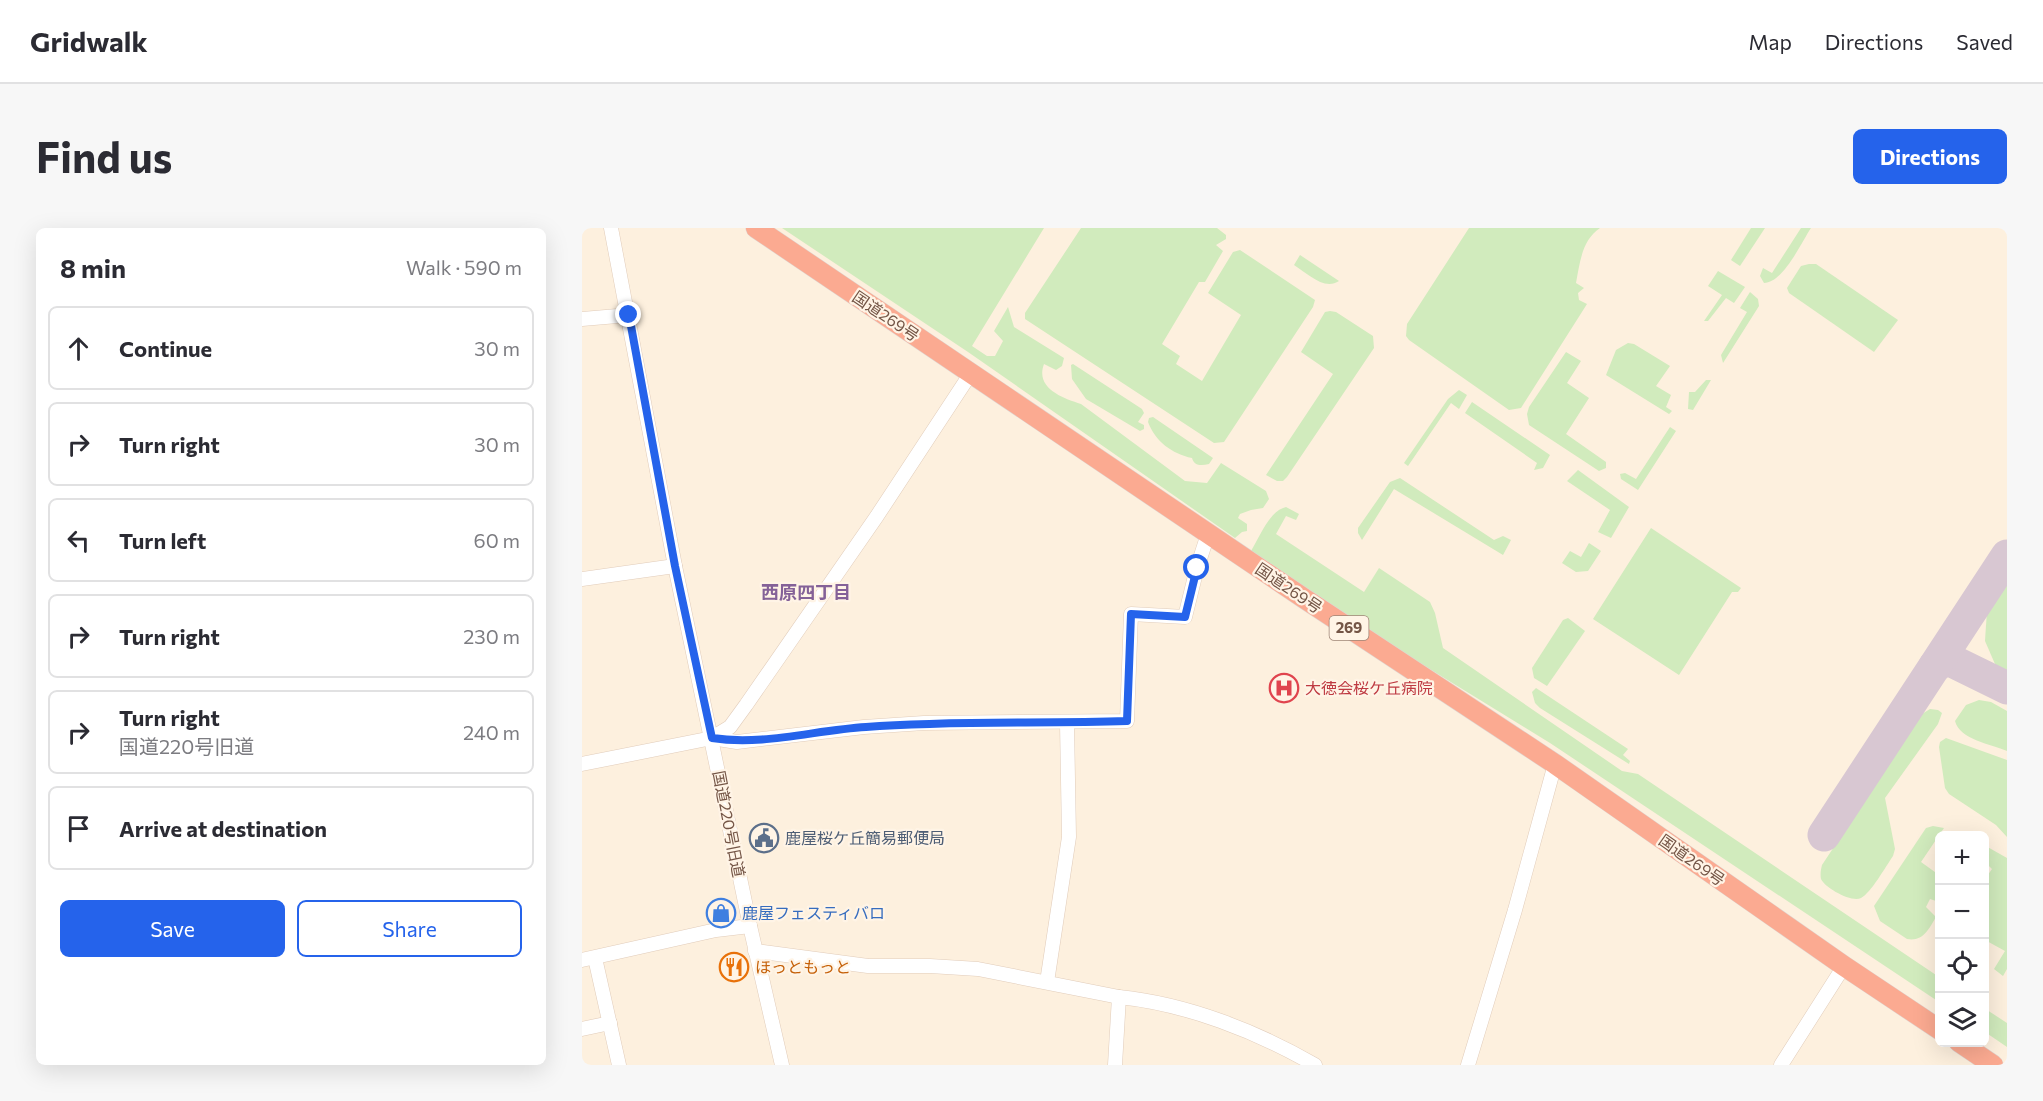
<!DOCTYPE html>
<meta charset="utf-8">
<style>
:root{--surface:#fff;--page:#f7f7f7;--text:#2b2b33;--muted:#7c7c81;--line:#e1e1e2;--accent:#2563eb}
body{margin:0;font-family:Commissioner,"Noto Sans JP",sans-serif;background:var(--page);color:var(--text)}
.controls{position:absolute;right:18px;bottom:18px;display:grid;overflow:hidden;border-radius:9px;box-shadow:0 6px 24px #0002}
.controls button{width:54px;height:54px;display:grid;place-items:center;padding:0;border:0;border-bottom:2px solid var(--line);background:var(--surface);color:var(--text);font:30px sans-serif}
.stop{position:absolute;width:18px;height:18px;margin:-14px;border:4px solid #2563eb;border-radius:50%;background:#fff}
.stop.end{background:#2563eb;border-color:#fff;box-shadow:0 2px 6px #0008}
.list{margin:0;padding:0;list-style:none}
h2{display:flex;justify-content:space-between;align-items:center;height:78px;margin:0;padding:0 24px;font-size:26px}
h2 small{font-size:20px;font-weight:400;color:var(--muted)}
.list li{display:grid;grid-template-columns:39px 1fr auto;gap:18px;align-items:center;box-sizing:border-box;height:84px;margin:0 12px 12px;padding:0 12px;border:2px solid var(--line);border-radius:9px}
.list b{display:block;font-size:22px;white-space:nowrap}
.list p{margin:0;font-size:20px;white-space:nowrap;color:var(--muted)}
.list em{font-size:20px;font-style:normal;color:var(--muted)}
.actions{display:flex;gap:12px;padding:18px 24px}
.actions a{flex:1;padding:14px 0;border:2px solid var(--accent);border-radius:9px;text-align:center;font-size:21px;color:var(--accent)}
.actions .main{background:var(--accent);color:#fff}
.icon{flex:none;width:33px;height:33px;fill:none;stroke:currentColor;stroke-width:2;stroke-linecap:round;stroke-linejoin:round}
.map{position:relative;flex:none;width:1425px;height:837px;overflow:hidden;border-radius:9px}
header{display:flex;align-items:center;gap:36px;box-sizing:border-box;height:84px;padding:0 30px;background:var(--surface);border-bottom:2px solid var(--line)}
header strong{font-size:28px}
nav{display:flex;gap:33px;margin-inline-start:auto;font-size:21px}
.intro{display:flex;align-items:center;justify-content:space-between;box-sizing:border-box;height:144px;padding:0 36px}
h1{margin:0;font-size:42px}
.button{padding:15px 27px;border-radius:9px;background:var(--accent);color:#fff;font-size:21px;font-weight:700}
main{display:flex;gap:36px;padding:0 36px}
aside{flex:1;background:var(--surface);border-radius:9px;box-shadow:0 6px 24px #0002}
.map>svg:first-child{display:block}
.green{fill:#d1ebbd}
.lines{fill:none;stroke-linecap:round;stroke-linejoin:round}
.taxiway{stroke:#d8c7d2;stroke-width:33}
.minor-casing{stroke:#e1ccba;stroke-width:15}
.highway-casing{stroke:#ded6d3;stroke-width:21}
.minor{stroke:#fff;stroke-width:14}
.highway{stroke:#fbaa91;stroke-width:20}
.route{stroke:#2563eb;stroke-width:8}
.labels{text-anchor:middle;stroke-width:4.5;stroke-linejoin:round;paint-order:stroke}
.shield{fill:#fff4e6;stroke:#9e8576;stroke-width:1.5}
.shield-label{font-size:15px;font-weight:bold;fill:#745546}
.street-label{font-size:16px;fill:#745546;stroke:#fff4e6}
.health-label{font-size:16px;fill:#be3a42;stroke:#fff4e6;text-anchor:start}
.service-label{font-size:16px;fill:#4e5e75;stroke:#fff4e6;text-anchor:start}
.shop-label{font-size:16px;fill:#366cbe;stroke:#fff4e6;text-anchor:start}
.food-label{font-size:16px;fill:#c56008;stroke:#fff4e6;text-anchor:start}
.neighbourhood-label{font-size:18px;font-weight:bold;fill:#846198;stroke:#fff4e6}
</style>
<header>
<strong>Gridwalk</strong>
<nav><a>Map</a><a>Directions</a><a>Saved</a></nav>
</header>
<div class="intro"><h1>Find us</h1><a class="button">Directions</a></div>
<main>
<aside>
<h2>8 min<small>Walk · 590 m</small></h2>
<ul class="list">
<li><svg class="icon" aria-label="ahead" viewBox="0 0 24 24"><path d="M12 20V5M6 11l6-6 6 6"/></svg><div><b>Continue</b></div><em>30 m</em></li>
<li><svg class="icon" aria-label="right" viewBox="0 0 24 24"><path d="M7 20v-9h11M14 6l5 5-5 5"/></svg><div><b>Turn right</b></div><em>30 m</em></li>
<li><svg class="icon" aria-label="left" viewBox="0 0 24 24"><path d="M17 20v-9H6M10 6l-5 5 5 5"/></svg><div><b>Turn left</b></div><em>60 m</em></li>
<li><svg class="icon" aria-label="right" viewBox="0 0 24 24"><path d="M7 20v-9h11M14 6l5 5-5 5"/></svg><div><b>Turn right</b></div><em>230 m</em></li>
<li><svg class="icon" aria-label="right" viewBox="0 0 24 24"><path d="M7 20v-9h11M14 6l5 5-5 5"/></svg><div><b>Turn right</b><p>国道220号旧道</p></div><em>240 m</em></li>
<li><svg class="icon" aria-label="arrive" viewBox="0 0 24 24"><path d="M6 21V4h12l-3 4 3 4H6"/></svg><div><b>Arrive at destination</b></div></li>
</ul>
<div class="actions"><a class="main">Save</a><a>Share</a></div>
</aside>
<div class="map">
<svg width="1425" height="837" viewBox="0 0 1425 837">
<rect width="100%" height="100%" fill="#fdf0de"/>
<g class="green">
<path d="M200 0H462L390 118 405 128H413L421 113 412 103 426 79 432 99 482 130 480 138 474 142 462 136C453 160 480 170 499 176L603 253 625 255 639 235 684 263 687 271 681 280 669 282 658 286 656 290 665 296V303L660 304 653 310 386 124Z"/>
<polygon points="499,0 635,0 644,7 644,11 634,17 641,23 623,54 617,54 580,116 598,128 594,136 620,153 659,87 626,65 651,24 658,22 733,72 731,79 642,214 632,215 443,91 443,85"/>
<path d="M887 0H1018C1000 12 998 34 994 55L1002 60 996 65 997 72 1005 76 939 180 927 182 827 112 824 108 825 96Z"/>
<polygon points="1169,0 1183,0 1158,38 1149,32"/>
<path d="M1219 0H1229C1219 15 1201 55 1182 55L1178 48 1181 40 1190 45Z"/>
<path d="M718 27 757 53C742 63 725 45 712 37Z"/>
<polygon points="1227,36 1234,36 1316,92 1292,124 1207,65 1205,60 1219,38"/>
<polygon points="1136,43 1163,59 1152,75 1144,70 1126,93 1122,93 1140,67 1126,58"/>
<polygon points="1168,64 1176,71 1177,78 1141,135 1139,127 1165,84 1158,80"/>
<polygon points="748,83 754,84 791,108 792,120 705,249 701,253 695,253 684,247 751,146 719,124 743,84"/>
<polygon points="1046,115 1052,116 1088,138 1074,158 1089,167 1084,179 1090,183 1087,186 1024,147 1034,122"/>
<polygon points="984,124 999,133 985,155 1007,170 984,206 1024,234 1024,240 1017,243 947,197 945,186 947,179"/>
<polygon points="491,136 560,181 562,185 556,194 562,197 562,201 558,203 504,171 490,151 489,137"/>
<polygon points="1124,152 1129,152 1111,182 1106,181 1107,164 1113,164"/>
<polygon points="877,162 885,167 877,181 869,175 826,238 822,235 866,171"/>
<polygon points="890,174 968,227 961,240 952,242 955,235 883,185"/>
<path d="M571 189 631 230 627 236C619 238 612 238 610 230 590 226 573 213 566 194L567 190Z"/>
<polygon points="1088,199 1094,203 1056,262 1039,251 1038,246 1043,245 1054,251"/>
<polygon points="996,242 1047,279 1029,310 1016,304 1028,282 985,253"/>
<polygon points="818,250 912,312 921,308 929,312 921,327 812,261 780,312 776,305 776,300 808,254"/>
<path d="M704 279 717 286 714 292 704 288 694 306 782 364 797 340 848 374 853 385 861 420 1040 543 1056 546 1357 749V774L968 515 755 384 669 323C678 309 687 283 704 279Z"/>
<polygon points="1069,300 1159,360 1156,364 1150,364 1097,447 1011,391"/>
<polygon points="1007,315 1019,323 1006,343 994,344 980,335 988,323 999,329"/>
<polygon points="1425,353 1425,445 1413,436 1403,413 1405,382"/>
<polygon points="986,390 1003,403 965,458 952,450 950,440 981,392"/>
<polygon points="954,460 1046,521 1041,527 1048,533 1047,536 958,480 953,475 950,464"/>
<path d="M1397 472 1409 474 1425 483V523C1409 516 1378 512 1373 493L1384 477Z"/>
<path d="M1348 481 1356 482 1360 485 1356 496 1303 570 1313 621 1311 628C1304 638 1289 665 1279 670 1270 675 1243 660 1239 651 1238 646 1239 641 1240 637L1340 486Z"/>
<polygon points="1364,510 1425,532 1425,609 1414,597 1367,566 1363,560 1357,519 1358,514"/>
<path d="M1351 598 1362 600 1339 634 1357 647V674L1348 671 1344 679 1354 689C1347 701 1341 714 1325 711L1298 693 1292 678 1344 600Z"/>
<polygon points="1402,617 1425,630 1425,741 1421,748 1412,741 1423,723 1403,712 1403,651 1410,641 1403,634"/>
<polygon points="1402,780 1425,795 1425,819 1403,804"/>
</g>
<g class="lines">
<g class="taxiway">
<polyline points="1353,438 1362,432 1368,432 1425,460"/>
<polyline points="1242,607 1425,328"/>
</g>
<g class="minor-casing">
<g id="minor">
<polyline points="29,0 93,338 168,698 200,837"/>
<polyline points="0,91 47,87"/>
<polyline points="0,351 93,338"/>
<polyline points="130,510 148,499 164,477 295,288 389,145"/>
<polyline points="0,536 130,510 155,514 282,499 342,495 545,493 549,386 603,389 615,340 626,306"/>
<path d="M173 723 286 738H348L396 741 537 769C605 776 674 803 733 837"/>
<polyline points="13,730 37,837"/>
<polyline points="0,732 134,702 168,698"/>
<polyline points="465,754 487,609 485,495"/>
<polyline points="0,801 28,795"/>
<polyline points="533,837 537,769"/>
<polyline points="886,837 933,682 973,536"/>
<polyline points="1199,837 1262,738"/>
</g>
</g>
<g class="highway-casing">
<g id="highway">
<polyline points="174,0 723,371 973,536 1262,738 1358,802"/>
<polyline points="1377,814 1411,837"/>
</g>
</g>
<use href="#minor" class="minor"/>
<use href="#highway" class="highway"/>
</g>
<g class="lines">
<path class="route" d="M47 87 93 338 130 510C181 518 233 502 284 499 371 492 458 496 545 493L549 386 603 389 615 340"/>
</g>
<defs>
<g id="hospital-ring" transform="scale(1.5)"><circle r="9.5" fill="#fff4e6" stroke="#e0444e" stroke-width="1.5"/><path d="M-5-5h3v3.5h4V-5h3V5h-3V1.5h-4V5h-3Z" fill="#e0444e"/></g>
<g id="civic-ring" transform="scale(1.5)"><circle r="9.5" fill="#fff4e6" stroke="#5c6f8a" stroke-width="1.5"/><path d="M-.6-6.5H3V-4.5H.6V-3L4-1V1h2V6H-6V1h2V-1L-.6-3ZM-1.2 2.5V6h2.4V2.5Z" fill="#5c6f8a"/></g>
<g id="shop-ring" transform="scale(1.5)"><circle r="9.5" fill="#fff4e6" stroke="#3f7fe0" stroke-width="1.5"/><path d="M-5-2.5h2.3a2.7 3.5 0 0 1 5.4 0H5L5.5 6h-11ZM-1.5-2.5h3a1.5 2.3 0 0 0-3 0Z" fill="#3f7fe0"/></g>
<g id="restaurant-ring" transform="scale(1.5)"><circle r="9.5" fill="#fff4e6" stroke="#e8710a" stroke-width="1.5"/><path d="M-5-6h1v4h1v-4h1v4h1v-4h1v5L-1.5 .5V6h-2V.5L-5-1ZM5-6V6H3V1.5H1.5Q1.5-4 5-6Z" fill="#e8710a"/></g>
</defs>
<g fill-rule="evenodd">
<use href="#hospital-ring" x="702" y="460"/>
<use href="#civic-ring" x="182" y="610"/>
<use href="#shop-ring" x="139" y="685"/>
<use href="#restaurant-ring" x="152" y="739"/>
</g>
<g class="labels">
<rect class="shield" x="747.5" y="388" width="39" height="24" rx="4.5"/>
<g class="shield-label">
<text x="767" y="405">269</text>
</g>
<g class="street-label">
<text transform="translate(304 88) rotate(34)" y="6">国道269号</text>
<text transform="translate(707 360) rotate(34)" y="6">国道269号</text>
<text transform="translate(147 596) rotate(79)" y="6">国道220号旧道</text>
<text transform="translate(1110 632) rotate(35)" y="6">国道269号</text>
</g>
<g class="health-label">
<text x="723" y="466">大徳会桜ケ丘病院</text>
</g>
<g class="service-label">
<text x="203" y="616">鹿屋桜ケ丘簡易郵便局</text>
</g>
<g class="shop-label">
<text x="160" y="691">鹿屋フェスティバロ</text>
</g>
<g class="food-label">
<text x="173" y="745">ほっともっと</text>
</g>
<g class="neighbourhood-label">
<text x="224" y="371">西原四丁目</text>
</g>
</g>
</svg>
<div class="controls">
<button>+</button>
<button>−</button>
<button><svg class="icon" aria-label="locate" viewBox="0 0 24 24"><circle cx="12" cy="12" r="6"/><path d="M12 2v4M12 18v4M2 12h4M18 12h4"/></svg></button>
<button><svg class="icon" aria-label="layers" viewBox="0 0 24 24"><path d="M12 4l9 5-9 5-9-5zM3 14l9 5 9-5"/></svg></button>
</div>
<div class="stop" style="left:615px;top:340px"></div>
<div class="stop end" style="left:47px;top:87px"></div>
</div>
</main>
